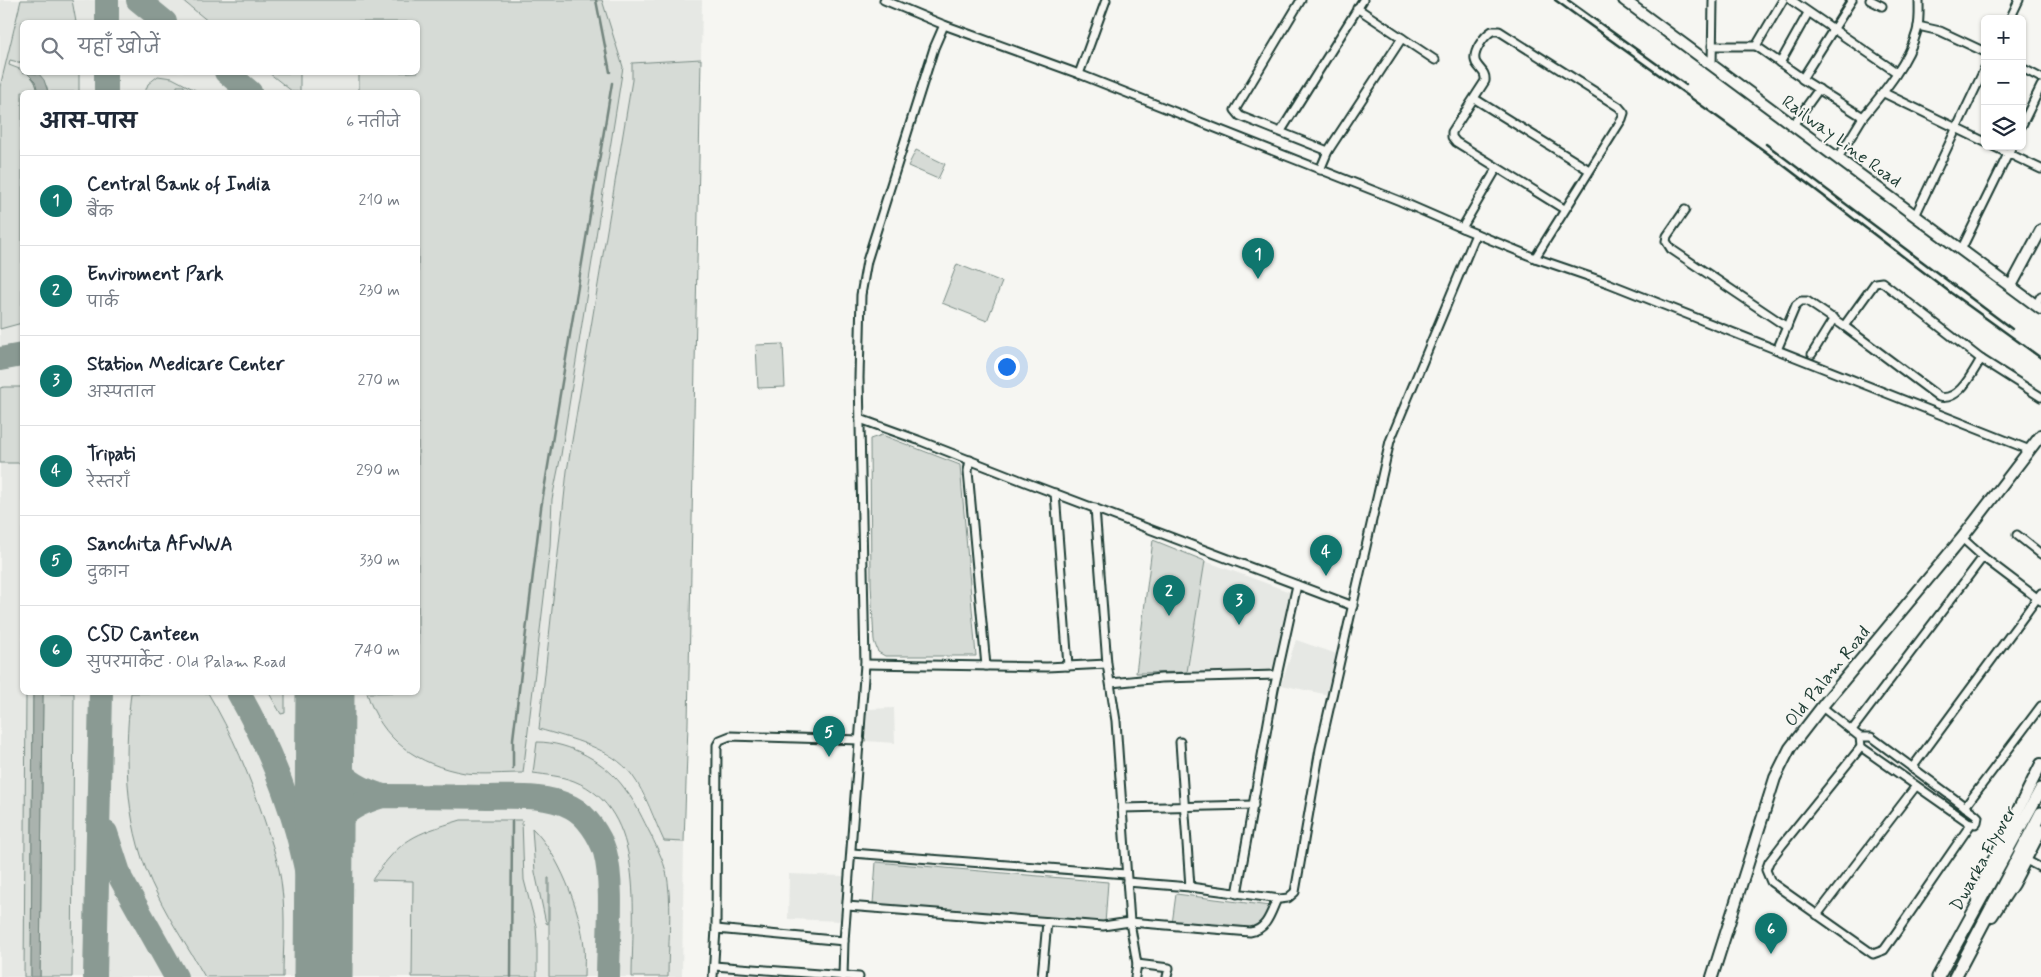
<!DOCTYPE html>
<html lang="hi">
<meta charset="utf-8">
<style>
:root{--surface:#fff;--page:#f2f2f3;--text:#1f2937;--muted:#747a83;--line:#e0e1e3;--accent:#0f766e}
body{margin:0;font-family:Mynerve,"Playpen Sans Deva",sans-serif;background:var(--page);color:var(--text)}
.controls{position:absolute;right:15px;top:15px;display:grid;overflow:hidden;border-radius:8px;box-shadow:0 1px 4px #0004}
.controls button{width:45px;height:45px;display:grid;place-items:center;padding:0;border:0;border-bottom:1px solid var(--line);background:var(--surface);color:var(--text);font:25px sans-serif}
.you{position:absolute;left:1006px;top:366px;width:18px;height:18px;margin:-12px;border:4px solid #fff;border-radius:50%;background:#1a73e8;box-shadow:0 0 0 8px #1a73e833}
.badge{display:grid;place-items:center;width:32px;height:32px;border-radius:50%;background:var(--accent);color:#fff;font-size:16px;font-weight:700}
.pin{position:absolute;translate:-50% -41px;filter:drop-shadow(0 1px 2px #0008)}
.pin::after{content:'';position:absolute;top:26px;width:18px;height:15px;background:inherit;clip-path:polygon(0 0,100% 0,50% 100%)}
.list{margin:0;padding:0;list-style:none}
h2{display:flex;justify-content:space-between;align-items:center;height:65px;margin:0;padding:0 20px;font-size:21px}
h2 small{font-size:16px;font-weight:400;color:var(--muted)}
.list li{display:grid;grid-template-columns:32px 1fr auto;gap:15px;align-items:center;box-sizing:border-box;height:90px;padding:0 20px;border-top:1px solid var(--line)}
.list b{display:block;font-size:19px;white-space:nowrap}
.list p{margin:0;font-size:16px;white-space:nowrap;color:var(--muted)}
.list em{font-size:16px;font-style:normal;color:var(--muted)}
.icon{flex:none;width:28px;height:28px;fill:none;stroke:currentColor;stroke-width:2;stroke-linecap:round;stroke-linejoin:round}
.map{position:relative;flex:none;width:2041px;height:977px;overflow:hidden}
.search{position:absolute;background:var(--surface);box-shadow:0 1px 4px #0004;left:20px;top:20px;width:400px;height:55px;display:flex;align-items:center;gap:12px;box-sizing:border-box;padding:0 18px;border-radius:8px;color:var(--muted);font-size:19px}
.panel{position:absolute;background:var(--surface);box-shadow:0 1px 4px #0004;left:20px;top:90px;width:400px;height:605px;border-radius:8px}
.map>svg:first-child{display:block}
.built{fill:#e6e8e4;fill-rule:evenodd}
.green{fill:#d6dbd6;stroke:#7a8c85}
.water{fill:#aab3ae;stroke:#72847d}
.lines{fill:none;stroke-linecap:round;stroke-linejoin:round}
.stream{stroke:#72847d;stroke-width:2.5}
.taxiway{stroke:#8a9a93;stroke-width:24}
.runway{stroke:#8a9a93;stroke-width:59}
.street-casing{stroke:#1f3d34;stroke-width:11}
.secondary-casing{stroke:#1f3d34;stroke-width:14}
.primary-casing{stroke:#1f3d34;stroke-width:15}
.street{stroke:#f6f6f2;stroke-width:7}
.secondary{stroke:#f6f6f2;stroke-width:10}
.primary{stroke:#f6f6f2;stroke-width:11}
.rail{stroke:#1f3d34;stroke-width:2.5}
.labels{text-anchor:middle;stroke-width:4;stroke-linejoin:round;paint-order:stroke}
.street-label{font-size:18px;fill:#1f3d34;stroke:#f6f6f2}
</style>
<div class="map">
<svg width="2041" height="977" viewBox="0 0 2041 977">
<rect width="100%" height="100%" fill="#f6f6f2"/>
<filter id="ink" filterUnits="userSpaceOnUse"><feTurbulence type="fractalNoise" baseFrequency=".02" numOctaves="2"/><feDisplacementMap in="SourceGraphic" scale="10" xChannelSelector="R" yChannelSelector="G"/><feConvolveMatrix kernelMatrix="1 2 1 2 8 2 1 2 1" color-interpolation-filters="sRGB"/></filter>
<g filter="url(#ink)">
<g class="built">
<path d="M0 0H702L701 59 632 63V80L567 471 539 729 579 741 596 748 621 764 628 770 637 783 664 841 684 842 682 977H0ZM22 22H418V72H22ZM22 92H418V692H22Z"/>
<polygon points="1205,561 1290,592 1275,671 1187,672"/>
<polygon points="1296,640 1337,654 1329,695 1281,685"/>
<polygon points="894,708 895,743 865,741 867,709"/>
<polygon points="789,874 843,876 842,921 788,919"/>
</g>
<g class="green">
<path d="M21 0H72L76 22H22V63L10 60 9 65 22 70V72L27 73C33 78 37 84 38 92H22V323L0 329V87Z"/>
<path d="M182 0H602L623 67 561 455 552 499 550 547 523 773C505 773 484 775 465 773 418 765 381 740 367 693L418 692V92H359V73L418 72V22H209Z"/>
<path d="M701 59 688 724 684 842 664 841C654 820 646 794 632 775 612 748 569 738 539 729L567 471 632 80V63Z"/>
<polygon points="38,73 79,73 79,92 48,92 47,87"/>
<polygon points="269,73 300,73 300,92 293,92"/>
<polygon points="158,76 172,78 199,92 184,92 184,86 177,86 177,92 145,92 148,84"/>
<polygon points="916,150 945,164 938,179 908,166"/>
<polygon points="957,264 1002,282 987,321 942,303"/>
<polygon points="783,344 785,387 758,388 756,345"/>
<polygon points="4,387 22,387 22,463 0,463 0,388"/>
<polygon points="882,435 960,465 976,656 885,656 878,652 874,641 871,584 870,439"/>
<polygon points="1153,540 1205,561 1187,672 1136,673"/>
<polygon points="33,692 31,977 24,977 26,693"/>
<polygon points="43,693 74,693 72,977 40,977"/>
<path d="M131 693H208C232 733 250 777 265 822 272 844 280 866 282 889 286 918 283 948 283 977H205C189 949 171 923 157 894 125 832 123 761 131 693Z"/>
<polygon points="269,693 285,693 285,713 281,714"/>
<path d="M537 742C570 742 606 762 625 789 636 803 643 820 651 835 658 850 666 865 668 882 672 913 668 946 668 977H632C632 915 647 810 574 781 561 776 547 775 533 773Z"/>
<path d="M461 820H522L524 880 536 926 537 942V977H412L413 881 372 880C402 838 412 835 461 820Z"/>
<path d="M532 828C559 854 580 909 584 946 585 956 584 967 584 977H549V878H548V924L546 923 535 872Z"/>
<polygon points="876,862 1108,882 1105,924 873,904"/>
<polygon points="1176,894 1270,906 1261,923 1253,930 1172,924"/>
</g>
<g class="water">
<polygon points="27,73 39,74 44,80 48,92 38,92 35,81"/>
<polygon points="43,693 40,977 31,977 33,693"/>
</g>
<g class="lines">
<g class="stream">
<polyline points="596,0 610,72"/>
<polyline points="513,768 513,739 541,508 612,83"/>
<polyline points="511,977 512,821"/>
</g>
<g class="taxiway">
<polyline points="138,0 165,22"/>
<polyline points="107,22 107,0"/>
<polyline points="226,72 250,92"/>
<polyline points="106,92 106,72"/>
<polyline points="0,359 22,355"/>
<path d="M238 692C291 785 313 872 321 977"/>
<path d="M324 714C330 761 334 781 383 796"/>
<polyline points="106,833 121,879 176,977"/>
<path d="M323 880C326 831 333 810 383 796 417 796 451 796 486 797 514 797 545 794 571 807 587 815 600 836 605 852 614 884 608 942 608 977"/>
<polyline points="95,977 101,692"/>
</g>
<polyline class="runway" points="323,977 325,692"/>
<g class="street-casing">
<g id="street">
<polyline points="884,0 944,25 1079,74 1400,201 1462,228 1535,258 1608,283 2030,450"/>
<polyline points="1301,0 1235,110 1240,116 1328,151"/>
<polyline points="1791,0 1896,72"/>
<polyline points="1870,0 1882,6"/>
<polyline points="1357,8 1435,60"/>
<polyline points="2010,19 2019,0"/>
<polyline points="1918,26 1940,31 1985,52"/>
<polyline points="1712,46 1756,46 1783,0"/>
<polyline points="1756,46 1802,78"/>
<polyline points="1780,63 1808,13"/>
<polyline points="1712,65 1713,0"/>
<polyline points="2022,68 2041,78"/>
<polyline points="1079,74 1106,0"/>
<polyline points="1884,93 1985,142"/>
<polyline points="1475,99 1589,170"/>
<path d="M1863 117C1883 93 1909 62 1917 31 1920 21 1919 10 1919 0"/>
<polyline points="1793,125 1819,89"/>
<polyline points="2022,125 2041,86"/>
<polyline points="1281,131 1363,0"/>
<polyline points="1993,146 2041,169"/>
<polyline points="1838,158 1863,117 1802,79 1852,0"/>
<polyline points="1320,170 1328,151 1402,38"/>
<polyline points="1685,210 1667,236 1666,241 1671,249 1787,327"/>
<polyline points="1915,216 1985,68"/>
<polyline points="1462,228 1497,168"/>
<polyline points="1961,250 2012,146"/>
<path d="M1535 258 1622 119 1624 113 1619 107 1499 31H1492C1484 36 1471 53 1476 63 1480 70 1486 72 1485 81L1452 132V137L1456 142 1564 209"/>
<polyline points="2036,305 2041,296"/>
<polyline points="1844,326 1875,283 1882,282 1981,359 2041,397"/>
<path d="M1777 350 1796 305 1801 301H1807L1844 326 1939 397C1959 402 1972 373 1981 359"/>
<polyline points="1812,354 1834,318"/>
<polyline points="860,419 918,440 1025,482 1353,606"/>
<polyline points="970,460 968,471 986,666"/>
<polyline points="1055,493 1068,666"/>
<polyline points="1095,508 1107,664 1116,721 1130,922 1137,964 1135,977"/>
<polyline points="2017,535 2041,554"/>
<polyline points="1962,538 1983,557"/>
<polyline points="865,664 1047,667 1107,664"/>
<polyline points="1111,683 1161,678 1277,675"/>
<polyline points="1822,707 1860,737 1871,737 1975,814 1978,817 1977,822 1975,824 1968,822 1861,747 1860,737"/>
<polyline points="1852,730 1983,557 2041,601"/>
<polyline points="1180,742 1190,887"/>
<polyline points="1861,747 1782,845 1769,862 1766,870 1771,882 1873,954 1884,950 1894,936 1971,824"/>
<polyline points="1912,768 2041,593"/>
<polyline points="1965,807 2041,706"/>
<polyline points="1122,808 1254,805"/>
<polyline points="852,853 1126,874"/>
<polyline points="2026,860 2041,868"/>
<polyline points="1127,882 1190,887 1280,899 1288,898 1295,892 1320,749 1390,441 1476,234"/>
<polyline points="1237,894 1274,689 1297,585"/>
<path d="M847 906 1103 926 1130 922 1250 932C1267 930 1271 912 1277 899"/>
<polyline points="1817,915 1916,786"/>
<polyline points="716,929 717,745 720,740 730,736 860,740"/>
<polyline points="1137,964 1169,968 1167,977"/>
<polyline points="714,966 859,977"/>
<polyline points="713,977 716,929 844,941 865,664 859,378 861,295 867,261 934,48 944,25"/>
<polyline points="843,977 844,941"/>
<polyline points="1042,977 1047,922"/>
</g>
</g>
<g class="secondary-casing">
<g id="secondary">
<polyline points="1624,0 2041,309"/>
<polyline points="2011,286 2041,230"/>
<polyline points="1977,897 1995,856 2041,764"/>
<polyline points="1992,916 2013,884 2041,830"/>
<polyline points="1712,977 1775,778 1790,748 1824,704 1962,538 2041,435"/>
</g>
</g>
<g class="primary-casing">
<g id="primary">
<polyline points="1938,977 2041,789"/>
<polyline points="1955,977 2041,813"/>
</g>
</g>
<use href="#street" class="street"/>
<use href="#secondary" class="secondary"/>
<use href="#primary" class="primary"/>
<g class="rail">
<polyline points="1555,0 1766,152 1951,293 2041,358"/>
<polyline points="1568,0 1686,85"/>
<polyline points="1766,144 2012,329"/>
</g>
</g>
</g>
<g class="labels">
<g class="street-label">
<text transform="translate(1842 141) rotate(36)" y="6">Railway Line Road</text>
<text transform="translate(1827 676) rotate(-51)" y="6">Old Palam Road</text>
<text transform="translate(1983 858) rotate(-61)" y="6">Dwarka Flyover</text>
</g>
</g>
</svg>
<div class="controls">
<button>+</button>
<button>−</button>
<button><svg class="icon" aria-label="layers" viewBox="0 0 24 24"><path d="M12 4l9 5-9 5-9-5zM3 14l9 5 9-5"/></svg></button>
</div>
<div class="you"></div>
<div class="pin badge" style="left:1258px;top:279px">1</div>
<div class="pin badge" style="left:1169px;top:616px">2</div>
<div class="pin badge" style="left:1239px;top:625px">3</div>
<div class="pin badge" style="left:1326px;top:576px">4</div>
<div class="pin badge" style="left:829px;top:757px">5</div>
<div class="pin badge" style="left:1771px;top:954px">6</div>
<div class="search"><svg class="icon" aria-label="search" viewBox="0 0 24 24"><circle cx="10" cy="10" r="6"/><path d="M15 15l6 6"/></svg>यहाँ खोजें</div>
<section class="panel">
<h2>आस-पास<small>6 नतीजे</small></h2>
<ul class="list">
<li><span class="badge">1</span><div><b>Central Bank of India</b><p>बैंक</p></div><em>210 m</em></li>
<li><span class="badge">2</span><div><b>Enviroment Park</b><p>पार्क</p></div><em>230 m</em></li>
<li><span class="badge">3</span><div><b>Station Medicare Center</b><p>अस्पताल</p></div><em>270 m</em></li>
<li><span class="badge">4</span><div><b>Tripati</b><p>रेस्तराँ</p></div><em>290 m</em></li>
<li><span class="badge">5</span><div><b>Sanchita AFWWA</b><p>दुकान</p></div><em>330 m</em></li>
<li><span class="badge">6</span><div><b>CSD Canteen</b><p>सुपरमार्केट · Old Palam Road</p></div><em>740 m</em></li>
</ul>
</section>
</div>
